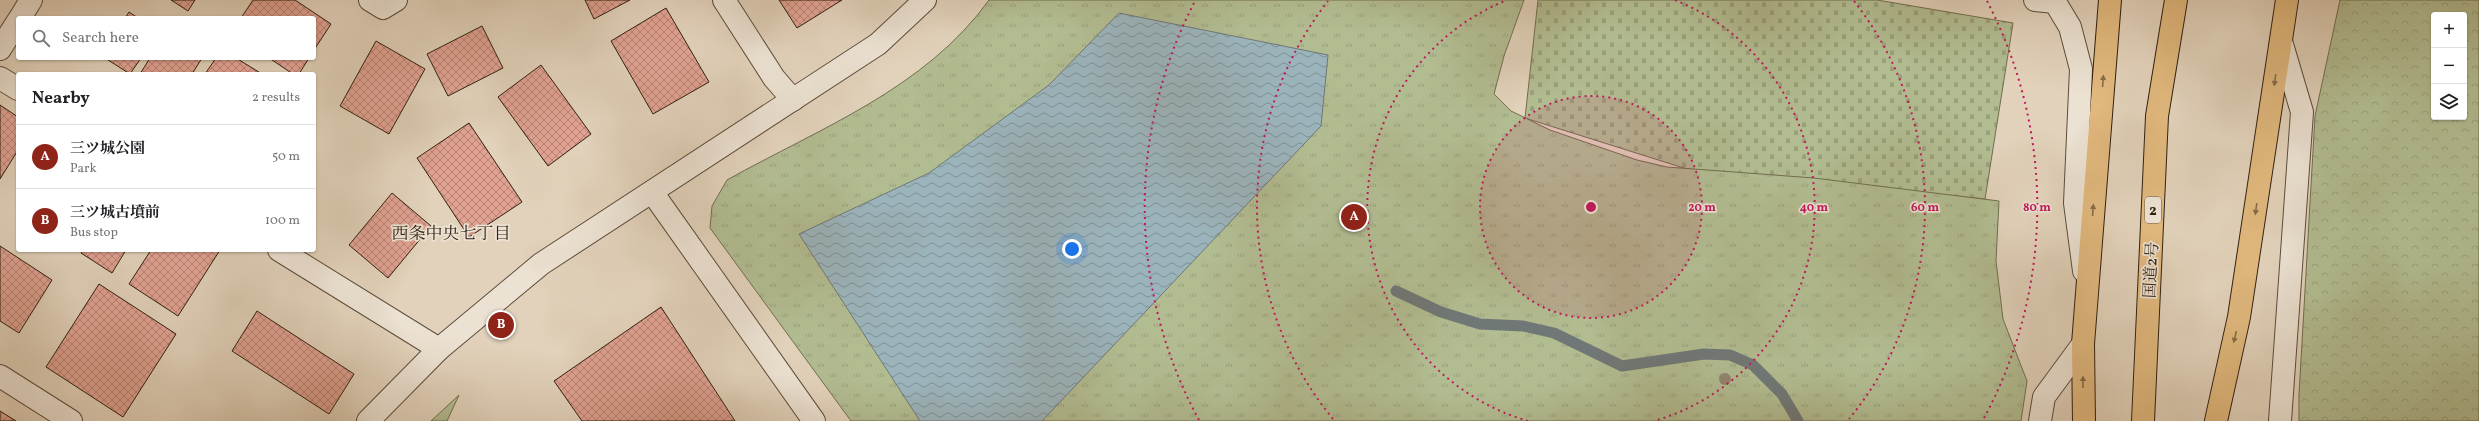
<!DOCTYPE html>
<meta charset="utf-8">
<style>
:root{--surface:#fff;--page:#f2f2f2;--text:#202124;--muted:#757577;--line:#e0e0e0;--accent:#8f2418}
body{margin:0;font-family:Vollkorn,"Noto Serif JP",serif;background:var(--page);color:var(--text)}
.controls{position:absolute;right:12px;top:12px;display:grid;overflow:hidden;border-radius:4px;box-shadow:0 1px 3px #0004}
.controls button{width:36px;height:36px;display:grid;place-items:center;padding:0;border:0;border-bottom:1px solid var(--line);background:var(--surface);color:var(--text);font:20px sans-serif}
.you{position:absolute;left:1072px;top:249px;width:14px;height:14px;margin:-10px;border:3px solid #fff;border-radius:50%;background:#1a73e8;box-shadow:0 0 0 6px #1a73e833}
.badge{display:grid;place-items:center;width:26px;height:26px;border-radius:50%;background:var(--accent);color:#fff;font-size:13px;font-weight:700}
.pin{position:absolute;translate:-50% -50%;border:2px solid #fff;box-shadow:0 1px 4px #0006}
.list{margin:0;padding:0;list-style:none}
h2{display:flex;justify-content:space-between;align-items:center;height:52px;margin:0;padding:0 16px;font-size:17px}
h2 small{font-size:13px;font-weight:400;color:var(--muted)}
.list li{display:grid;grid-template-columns:26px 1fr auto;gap:12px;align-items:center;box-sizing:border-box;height:64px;padding:0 16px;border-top:1px solid var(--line)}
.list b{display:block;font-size:15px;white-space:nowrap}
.list p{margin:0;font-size:13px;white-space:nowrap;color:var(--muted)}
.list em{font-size:13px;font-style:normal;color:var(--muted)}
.icon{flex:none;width:22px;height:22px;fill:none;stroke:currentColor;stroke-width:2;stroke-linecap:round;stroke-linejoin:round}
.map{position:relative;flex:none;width:2479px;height:421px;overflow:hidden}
.search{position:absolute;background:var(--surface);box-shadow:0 1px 3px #0004;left:16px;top:16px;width:300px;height:44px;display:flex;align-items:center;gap:10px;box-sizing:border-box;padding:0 14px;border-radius:4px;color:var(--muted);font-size:15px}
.panel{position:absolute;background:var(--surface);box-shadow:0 1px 3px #0004;left:16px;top:72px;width:300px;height:180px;border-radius:4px}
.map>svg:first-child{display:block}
.grass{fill:#b2bc91;stroke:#706e50}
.forest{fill:url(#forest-crowns);stroke:#706e50;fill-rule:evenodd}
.cemetery{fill:url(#cemetery-stones);stroke:#706e50}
.park{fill:url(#park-tufts);stroke:#706e50}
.water{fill:url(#water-waves);stroke:#707877}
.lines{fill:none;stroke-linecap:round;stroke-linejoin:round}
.stream{stroke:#707877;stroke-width:11}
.building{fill:url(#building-cross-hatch);stroke:#2f1f10}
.minor-casing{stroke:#5c4c3b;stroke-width:24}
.highway-casing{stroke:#2f1f10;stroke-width:24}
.minor{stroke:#ece2d3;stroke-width:22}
.highway{stroke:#e1b97e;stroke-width:22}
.tree{fill:#92856f}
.oneway{fill:#886c47}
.ring{fill:none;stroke:#c2185b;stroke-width:2;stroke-dasharray:2 4}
.labels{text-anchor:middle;stroke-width:3.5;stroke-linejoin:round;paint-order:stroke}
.shield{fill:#ece2d3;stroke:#685a4a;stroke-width:1}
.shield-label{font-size:15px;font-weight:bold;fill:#2f1f10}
.street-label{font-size:16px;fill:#2f1f10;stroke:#ece2d3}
.neighbourhood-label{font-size:17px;fill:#2f1f10;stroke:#ece2d3}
.centre{fill:#c2185b;stroke:#ece2d3;stroke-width:2}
.ring-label{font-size:12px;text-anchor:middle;font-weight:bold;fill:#c2185b;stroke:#ece2d3;stroke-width:3.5;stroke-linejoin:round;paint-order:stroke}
</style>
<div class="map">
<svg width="2479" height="421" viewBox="0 0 2479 421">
<defs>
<pattern id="forest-crowns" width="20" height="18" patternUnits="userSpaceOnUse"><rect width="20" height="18" fill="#b2bc91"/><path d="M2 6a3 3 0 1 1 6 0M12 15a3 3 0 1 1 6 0" fill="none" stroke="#99a17c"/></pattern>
<pattern id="cemetery-stones" width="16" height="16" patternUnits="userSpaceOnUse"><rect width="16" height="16" fill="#b2bc91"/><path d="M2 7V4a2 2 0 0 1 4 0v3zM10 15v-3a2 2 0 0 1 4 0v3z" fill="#99a17c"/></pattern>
<pattern id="park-tufts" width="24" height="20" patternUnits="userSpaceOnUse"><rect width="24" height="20" fill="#b2bc91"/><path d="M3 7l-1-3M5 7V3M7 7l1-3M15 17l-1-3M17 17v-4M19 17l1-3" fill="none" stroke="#99a17c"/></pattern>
<pattern id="water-waves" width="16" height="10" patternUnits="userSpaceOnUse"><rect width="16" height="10" fill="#9bb4bc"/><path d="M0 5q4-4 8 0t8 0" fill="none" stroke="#7f9297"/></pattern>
<pattern id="building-cross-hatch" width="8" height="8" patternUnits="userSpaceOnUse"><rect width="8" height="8" fill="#e1a292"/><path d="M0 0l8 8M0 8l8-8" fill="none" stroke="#b78376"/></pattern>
</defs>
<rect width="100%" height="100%" fill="#e2d2bb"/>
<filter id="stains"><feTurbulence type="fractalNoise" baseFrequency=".005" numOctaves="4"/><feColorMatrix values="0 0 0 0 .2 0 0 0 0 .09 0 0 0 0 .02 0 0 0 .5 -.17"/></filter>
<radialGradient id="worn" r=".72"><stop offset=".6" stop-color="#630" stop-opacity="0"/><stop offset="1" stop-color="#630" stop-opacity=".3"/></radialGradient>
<polygon class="grass" points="459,395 447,421 431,421"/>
<path class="forest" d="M2340 0H2479V421H2299V395L2315 116ZM2434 15H2464V117H2434Z"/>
<polygon class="cemetery" points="1538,0 1877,0 2013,23 1985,199 1687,169 1525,118"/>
<path class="park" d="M989 0H1524L1504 56 1494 94 1511 111 1550 130 1637 160 1667 167 1814 178 1999 201 1996 261 2003 319 2027 381 2021 421H851L710 228 712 206 727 180C820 128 925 89 989 0Z"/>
<polygon class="water" points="1119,13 1328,55 1321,126 1042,421 920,421 799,234 929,173 1049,85"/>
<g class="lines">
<polyline class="stream" points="1396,291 1441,312 1480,324 1523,326 1554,333 1622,366 1704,354 1730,355 1753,365 1782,394 1798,421"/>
</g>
<g class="building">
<polygon points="171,0 195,0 188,11"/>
<polygon points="253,0 295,0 331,24 314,50 314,18 241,18"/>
<polygon points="585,0 630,0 594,19"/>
<polygon points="779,0 842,0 797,28"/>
<polygon points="666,8 709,82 653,114 611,41"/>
<polygon points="129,12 138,18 125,18"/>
<polygon points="482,26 503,68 448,96 427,54"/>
<polygon points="376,41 425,69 389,134 340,106"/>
<polygon points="105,58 141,58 130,74"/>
<polygon points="150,58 202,58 192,74 140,74"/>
<polygon points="216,58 236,58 262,74 205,74"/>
<polygon points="269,58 309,58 299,74 293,74"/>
<polygon points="541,65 591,134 548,166 498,97"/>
<polygon points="0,105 18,117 18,150 0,179"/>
<polygon points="469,123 522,202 469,237 417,158"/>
<polygon points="392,193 431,226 388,278 349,245"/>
<polygon points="0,246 52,280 19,333 0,321"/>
<polygon points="83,250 126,250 112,273 81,253"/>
<polygon points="151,250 220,250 178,316 129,284"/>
<polygon points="99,284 176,334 123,417 46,367"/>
<polygon points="661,307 735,421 582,421 554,381"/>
<polygon points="257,311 354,374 329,414 232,351"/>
<polygon points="0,411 16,421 0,421"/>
</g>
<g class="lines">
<g class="minor-casing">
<g id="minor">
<polyline points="370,0 383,8 396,0"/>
<polyline points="724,0 774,78 793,100"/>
<polyline points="2035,0 2055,2 2070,27 2081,69 2075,203 2084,271"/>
<polyline points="20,18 31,0"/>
<polyline points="0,49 18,21"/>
<polyline points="0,78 18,89"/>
<polyline points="652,192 814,421"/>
<polyline points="279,250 439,349"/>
<polyline points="0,376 71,421"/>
<polyline points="368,421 439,349 541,264 878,44 925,0"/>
<polyline points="2040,421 2044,397 2083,344"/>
<polyline points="2280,421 2302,112 2281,41"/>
</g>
</g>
<g class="highway-casing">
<g id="highway">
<polyline points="2084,421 2083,344 2110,0"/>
<polyline points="2143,421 2157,116 2176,0"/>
<polyline points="2216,421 2239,317 2287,0"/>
</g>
</g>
<use href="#minor" class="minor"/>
<use href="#highway" class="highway"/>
</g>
<circle class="tree" cx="1725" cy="379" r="6"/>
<defs><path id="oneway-solid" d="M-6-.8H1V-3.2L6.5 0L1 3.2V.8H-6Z"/></defs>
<g class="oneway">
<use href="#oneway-solid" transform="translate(2275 80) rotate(98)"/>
<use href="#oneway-solid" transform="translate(2103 81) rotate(-86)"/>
<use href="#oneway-solid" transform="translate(2256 209) rotate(98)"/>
<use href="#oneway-solid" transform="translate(2093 210) rotate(-86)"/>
<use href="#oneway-solid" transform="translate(2235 337) rotate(103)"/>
<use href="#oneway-solid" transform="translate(2083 382) rotate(-90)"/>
</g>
<circle cx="1591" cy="207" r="111" fill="#c2185b" fill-opacity=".12"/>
<g class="ring">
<circle cx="1591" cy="207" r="111"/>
<path d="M1528 421A223 223 0 0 1 1507 0M1675 0A223 223 0 0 1 1654 421"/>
<path d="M1333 419A334 334 0 0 1 1328 1M1854 1A334 334 0 0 1 1849 419"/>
<path d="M1199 420A446 446 0 0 1 1195 1M1987 1A446 446 0 0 1 1983 420"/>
</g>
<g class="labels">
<rect class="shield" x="2145" y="197" width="16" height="26" rx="3"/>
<g class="shield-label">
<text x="2153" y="215">2</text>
</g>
<g class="street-label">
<text transform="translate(2150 270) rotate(-87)" y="6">国道2号</text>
</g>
<g class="neighbourhood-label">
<text x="451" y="239">西条中央七丁目</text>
</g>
</g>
<circle cx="1591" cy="207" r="6" class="centre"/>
<g class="ring-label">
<text x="1702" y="211">20 m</text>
<text x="1814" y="211">40 m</text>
<text x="1925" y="211">60 m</text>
<text x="2037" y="211">80 m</text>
</g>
<rect width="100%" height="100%" filter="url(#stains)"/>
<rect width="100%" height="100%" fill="url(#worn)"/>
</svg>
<div class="controls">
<button>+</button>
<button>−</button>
<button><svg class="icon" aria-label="layers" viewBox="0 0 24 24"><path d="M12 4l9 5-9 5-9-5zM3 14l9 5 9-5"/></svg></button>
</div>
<div class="you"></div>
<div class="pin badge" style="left:1354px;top:217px">A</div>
<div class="pin badge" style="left:501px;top:325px">B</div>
<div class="search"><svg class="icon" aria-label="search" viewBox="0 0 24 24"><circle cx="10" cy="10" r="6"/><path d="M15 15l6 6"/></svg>Search here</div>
<section class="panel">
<h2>Nearby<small>2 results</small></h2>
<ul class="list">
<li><span class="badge">A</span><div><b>三ツ城公園</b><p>Park</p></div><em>50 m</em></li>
<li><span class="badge">B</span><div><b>三ツ城古墳前</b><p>Bus stop</p></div><em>100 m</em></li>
</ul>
</section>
</div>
